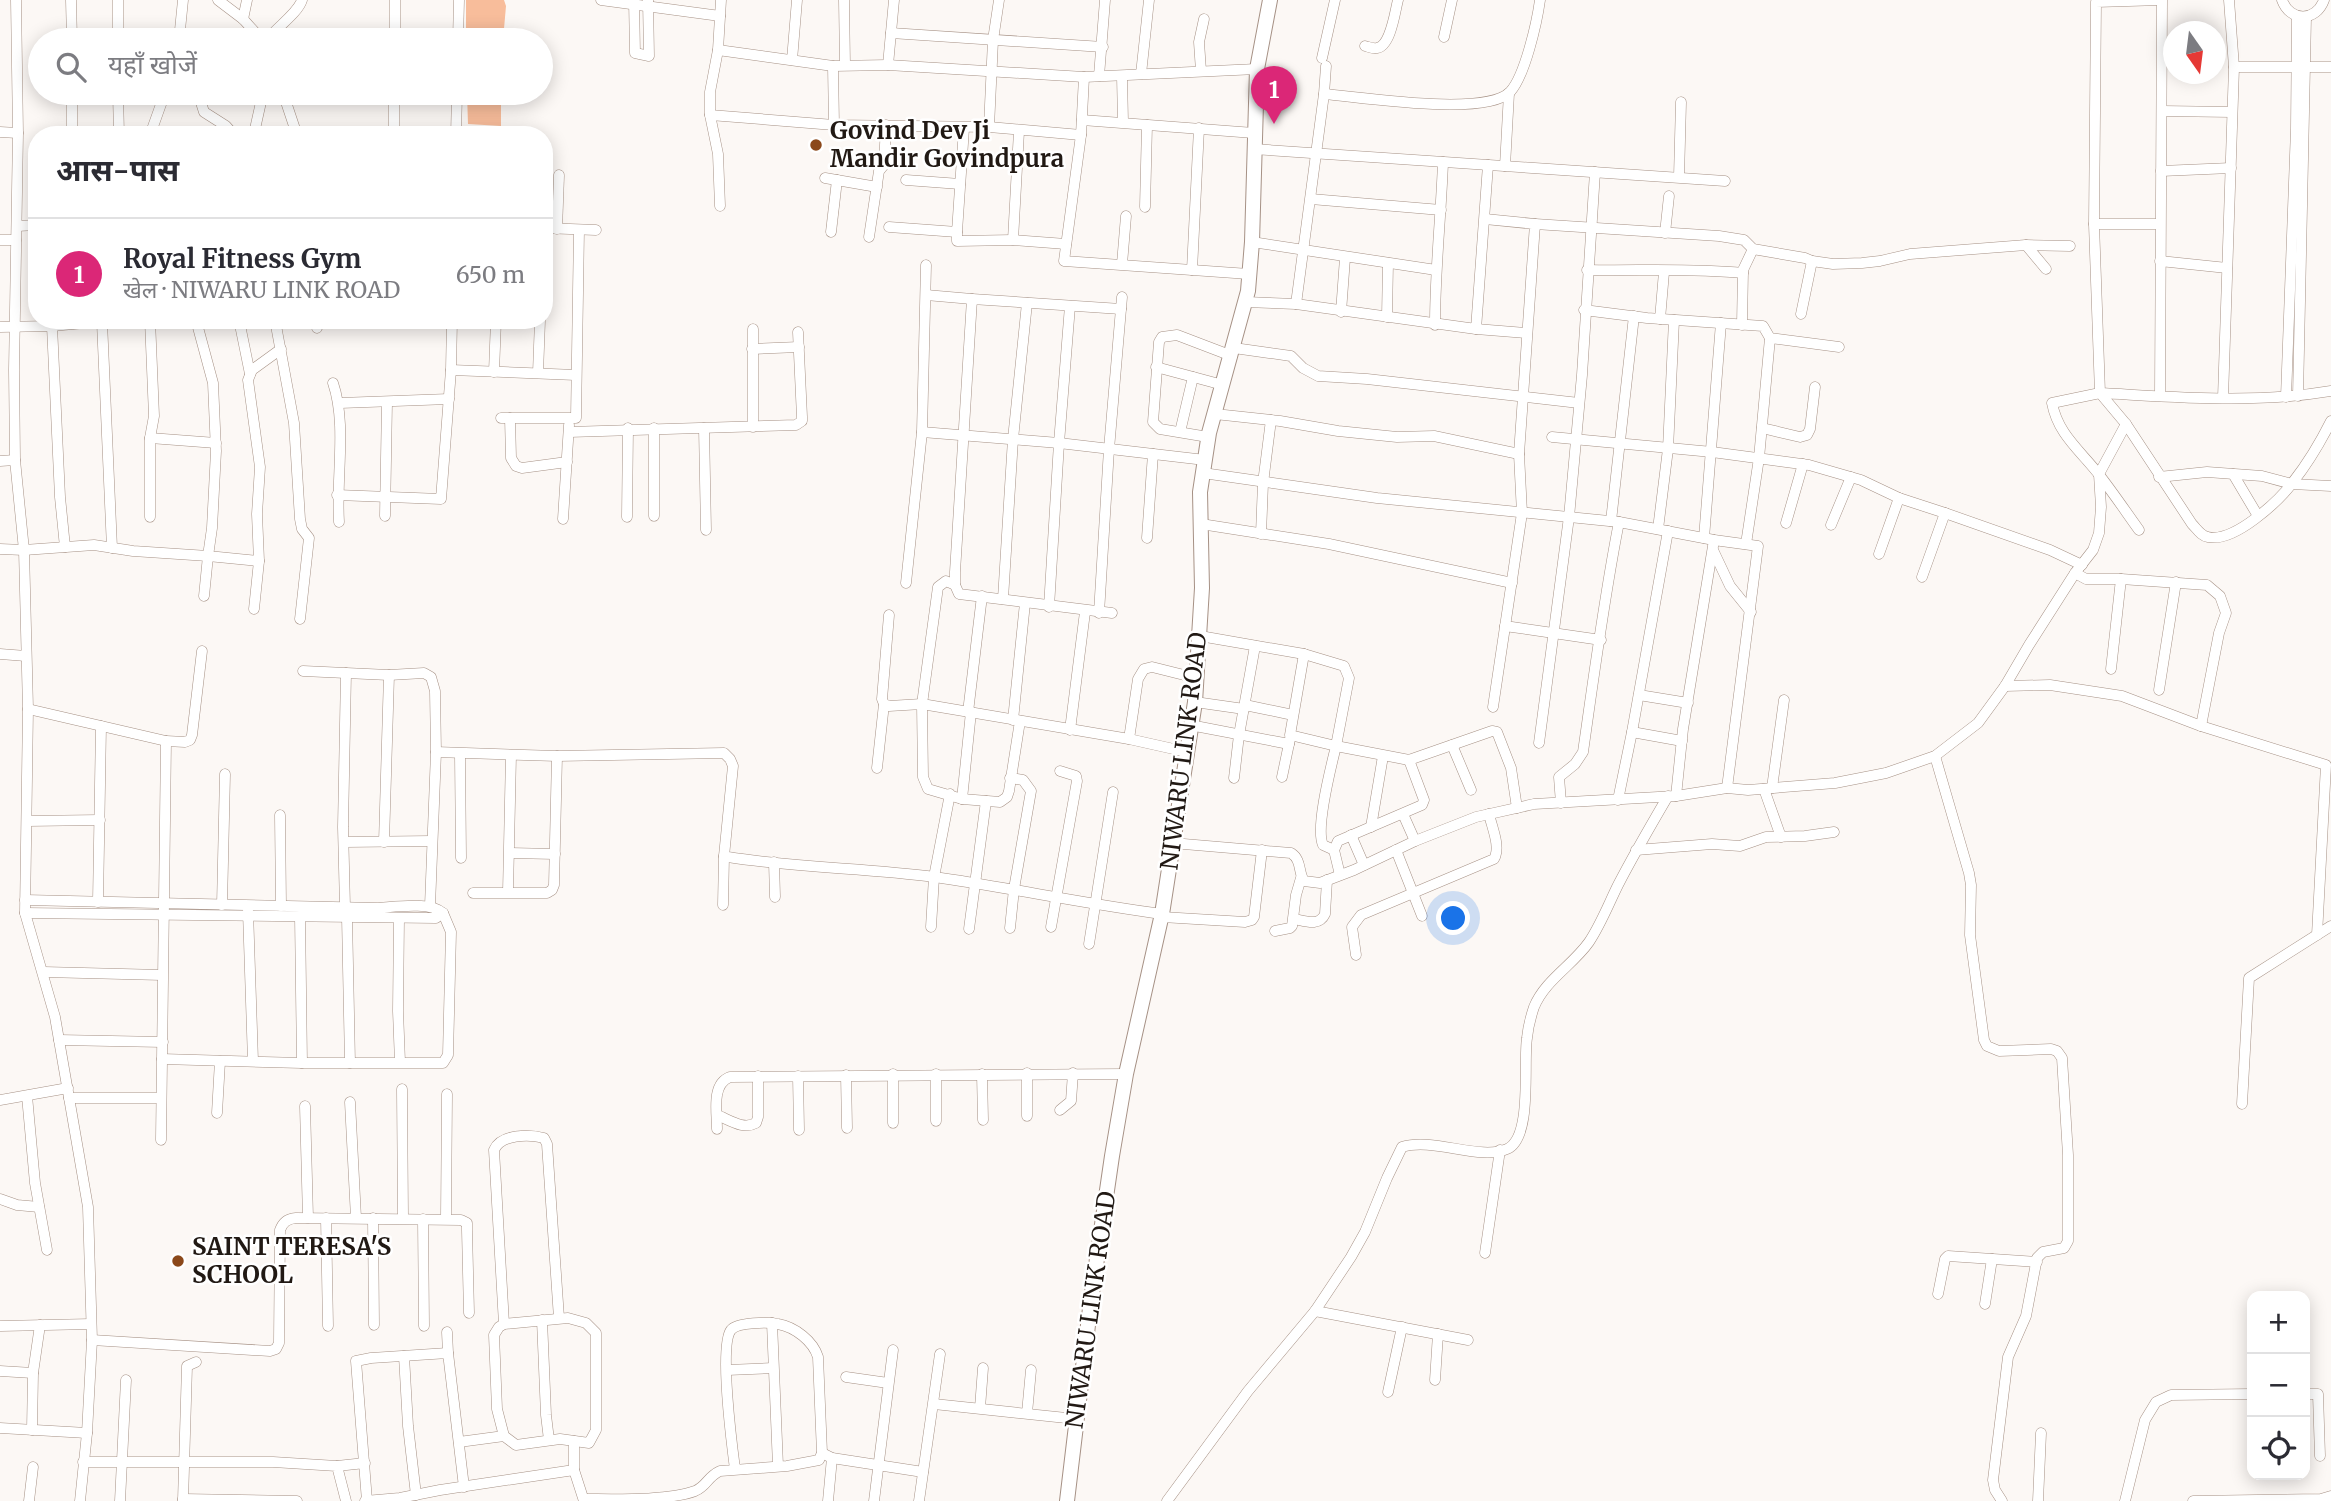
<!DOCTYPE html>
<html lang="hi">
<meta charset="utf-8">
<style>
:root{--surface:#fff;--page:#f7f7f7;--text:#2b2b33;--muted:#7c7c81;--line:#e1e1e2;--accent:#db2777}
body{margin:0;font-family:Merriweather,"Noto Sans Devanagari",serif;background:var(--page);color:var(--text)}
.controls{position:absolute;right:21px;bottom:21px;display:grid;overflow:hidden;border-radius:14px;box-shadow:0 4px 18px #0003}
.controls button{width:63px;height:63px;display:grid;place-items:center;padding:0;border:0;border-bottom:2px solid var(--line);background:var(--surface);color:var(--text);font:35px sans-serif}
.compass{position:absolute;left:2163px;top:21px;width:63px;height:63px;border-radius:50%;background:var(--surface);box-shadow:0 4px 18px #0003;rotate:166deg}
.you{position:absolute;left:1454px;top:919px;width:24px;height:24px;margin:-18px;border:5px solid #fff;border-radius:50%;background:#1a73e8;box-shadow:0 0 0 10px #1a73e833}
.badge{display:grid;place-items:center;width:46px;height:46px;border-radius:50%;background:var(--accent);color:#fff;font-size:23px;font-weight:700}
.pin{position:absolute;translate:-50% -58px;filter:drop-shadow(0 2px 4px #0008)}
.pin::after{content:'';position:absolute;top:37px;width:24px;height:21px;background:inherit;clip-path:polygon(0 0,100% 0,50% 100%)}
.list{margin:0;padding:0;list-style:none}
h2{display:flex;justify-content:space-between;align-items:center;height:91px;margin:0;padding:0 28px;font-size:30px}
h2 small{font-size:23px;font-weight:400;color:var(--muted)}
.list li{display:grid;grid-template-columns:46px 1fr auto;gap:21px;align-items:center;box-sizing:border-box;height:112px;padding:0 28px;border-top:2px solid var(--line)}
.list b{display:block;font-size:26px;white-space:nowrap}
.list p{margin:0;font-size:23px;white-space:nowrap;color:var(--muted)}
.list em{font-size:23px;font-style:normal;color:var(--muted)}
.icon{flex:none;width:38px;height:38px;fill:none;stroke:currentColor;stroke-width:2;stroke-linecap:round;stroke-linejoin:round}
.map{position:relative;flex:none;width:2331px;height:1501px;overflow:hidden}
.search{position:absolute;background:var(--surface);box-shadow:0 4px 18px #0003;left:28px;top:28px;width:525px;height:77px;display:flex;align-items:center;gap:18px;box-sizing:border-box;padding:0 24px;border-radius:38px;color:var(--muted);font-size:26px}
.panel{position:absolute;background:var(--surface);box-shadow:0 4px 18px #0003;left:28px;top:126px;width:525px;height:203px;border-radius:28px}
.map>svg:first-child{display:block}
.green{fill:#f8bd9b}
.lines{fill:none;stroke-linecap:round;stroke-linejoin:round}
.street-casing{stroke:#a69185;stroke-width:11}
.secondary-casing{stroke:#a69185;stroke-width:16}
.street{stroke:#fff;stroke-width:10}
.secondary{stroke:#fff;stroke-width:14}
.poi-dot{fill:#8b481a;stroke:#fff;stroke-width:2.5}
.labels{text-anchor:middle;stroke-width:5;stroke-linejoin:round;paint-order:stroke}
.poi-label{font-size:24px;font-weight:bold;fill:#211914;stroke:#fff;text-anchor:start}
.street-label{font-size:24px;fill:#211914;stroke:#fff}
</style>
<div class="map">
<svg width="2331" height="1501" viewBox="0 0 2331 1501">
<rect width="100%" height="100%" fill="#fcf8f5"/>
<g class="green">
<polygon points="466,0 504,0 506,6 503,40 466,40"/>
<polygon points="467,93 501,93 501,126 468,124"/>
</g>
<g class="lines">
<g class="street-casing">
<g id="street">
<polyline points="16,0 18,133 14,370 15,460 24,550 28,709 25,913 55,1017 88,1207 92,1340 87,1433 80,1501"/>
<polyline points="71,0 72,40"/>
<polyline points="118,0 118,40"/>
<polyline points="218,0 243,19 262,40"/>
<polyline points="601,0 720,16"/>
<polyline points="634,0 635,53 649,56 648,0"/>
<polyline points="844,0 845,65"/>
<path d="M2161 0 2096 2 2094 224 2100 393C2177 397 2255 404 2331 391"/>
<path d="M2282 0C2290 22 2316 22 2324 0"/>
<polyline points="243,19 247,0"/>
<polyline points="891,33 1103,47"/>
<polyline points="1444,37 1452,0"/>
<polyline points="179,40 183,0"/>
<path d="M267 40C277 27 298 13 302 0"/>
<polyline points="395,40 395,0"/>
<polyline points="458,40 459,0"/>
<path d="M1365 46C1369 47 1373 49 1377 48 1391 46 1395 11 1398 0"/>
<polyline points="718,50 833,66 888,65 1084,77 1257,69"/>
<polyline points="1322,58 1335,0"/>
<polyline points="792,60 797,0"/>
<polyline points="888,65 894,0"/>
<polyline points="833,66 834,125"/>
<polyline points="2234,67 2331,67"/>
<polyline points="1201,71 1199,42 1204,19"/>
<polyline points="1141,74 1149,0"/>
<polyline points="1099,76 1105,0"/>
<polyline points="1122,76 1123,122"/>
<polyline points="1084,77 1081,135 1064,261 1249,274"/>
<polyline points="72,93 72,135"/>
<polyline points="118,93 119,135"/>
<polyline points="198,93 204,112 226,126 234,135"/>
<polyline points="283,93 297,135"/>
<path d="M1324 94C1361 97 1485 117 1510 92 1525 76 1537 22 1540 0"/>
<polyline points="2162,111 2232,112"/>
<polyline points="710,115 834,125 989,127 1081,135"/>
<polyline points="1082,120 1254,133"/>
<polyline points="989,127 993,40 999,0"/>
<polyline points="0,132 18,133"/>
<polyline points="150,135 165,93"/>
<polyline points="251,135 255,129 263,93"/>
<polyline points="394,135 394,93"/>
<polyline points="456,135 457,93"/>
<polyline points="1253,149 1725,181"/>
<polyline points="1505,166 1509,93"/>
<polyline points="2161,171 2231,168"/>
<polyline points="1679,177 1681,102"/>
<polyline points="825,178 877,187"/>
<polyline points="906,180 960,184"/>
<polyline points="1311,199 1441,210"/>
<polyline points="720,206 718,154 710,115 710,92 718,50 721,0"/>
<polyline points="1145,207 1147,125"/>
<polyline points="1485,219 1535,224 1519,454 1522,513 1493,707"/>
<polyline points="1535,224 1719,236 1744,240 1753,249 1805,258 1812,261 1801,314"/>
<polyline points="2094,224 2160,224"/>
<polyline points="17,226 37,225"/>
<polyline points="889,227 957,232 964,128"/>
<polyline points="544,228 596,230"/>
<polyline points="557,229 559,175"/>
<polyline points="831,232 837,180"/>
<polyline points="957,232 957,241 1013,240 1066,244"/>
<polyline points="1665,233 1669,196"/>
<polyline points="869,237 879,171 884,165 886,125"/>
<polyline points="0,240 16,240"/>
<polyline points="1013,240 1019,131"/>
<polyline points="1252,242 1436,270"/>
<polyline points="2026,245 2070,246"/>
<polyline points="1812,261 1833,264 1862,263 1880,261 1910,254 2026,245 2046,269"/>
<polyline points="2160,261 2227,268"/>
<polyline points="1122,264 1126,216"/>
<polyline points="1192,270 1199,128"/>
<path d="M1587 270C1639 271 1691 268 1743 273"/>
<polyline points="926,295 972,299"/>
<polyline points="1245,302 1296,304 1476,329 1488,165"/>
<polyline points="1296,304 1324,94 1326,66"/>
<polyline points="1584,310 1647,318 1763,326 1770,338 1839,347"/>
<polyline points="1341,312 1345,258"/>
<polyline points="1387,317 1388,263"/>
<polyline points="1660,319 1664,272"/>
<polyline points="150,320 154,416 150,438 150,517"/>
<polyline points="196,320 213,383 216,451 212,528 208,556 259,561 257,514 260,467 248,380 252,370 281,349"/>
<polyline points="239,320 250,374"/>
<polyline points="275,320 294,423 300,519 302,529 309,538 300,619"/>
<polyline points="315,320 317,328"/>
<polyline points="102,322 112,548"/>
<path d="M1435 325C1435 270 1441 216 1443 162"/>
<polyline points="1742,325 1743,270 1753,249"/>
<polyline points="52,326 116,320"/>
<polyline points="0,327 52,326 60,497 65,547"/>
<polyline points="1476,329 1527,333"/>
<polyline points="1234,348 1291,356 1303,368 1318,376 1367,379 1579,403"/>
<polyline points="752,349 799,347"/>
<polyline points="1156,367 1223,385"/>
<polyline points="451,370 576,375"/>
<polyline points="494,372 496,320"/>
<polyline points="538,373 540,320"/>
<path d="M333 383C347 424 336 477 339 522"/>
<polyline points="2160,396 2162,0"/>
<polyline points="2298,396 2306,17"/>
<polyline points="2286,397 2296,129 2297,16"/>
<polyline points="2223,398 2234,67 2229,0"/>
<polyline points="340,403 449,399"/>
<polyline points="1215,414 1280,421 1338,431 1397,437 1434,436 1519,454"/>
<polyline points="501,418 576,418 579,230"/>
<polyline points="510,418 511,458 516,466 522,468 567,462"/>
<polyline points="753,427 753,329"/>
<polyline points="704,428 706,530"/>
<polyline points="1762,428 1800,437 1807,435 1810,429 1815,387"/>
<polyline points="569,432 796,425 802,421 802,417 798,332"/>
<polyline points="922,432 1059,443 1205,460"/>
<polyline points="1180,432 1193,377"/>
<polyline points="1208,437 1160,429 1153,422 1159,342 1162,337 1177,335 1232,356"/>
<polyline points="1552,437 1712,452 1809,465 1861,480 1899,498 1945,513 1922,577"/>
<polyline points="150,438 216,443"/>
<polyline points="0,461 15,460"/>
<polyline points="1203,473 1377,498 1619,522 1714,540 1758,546 1727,788"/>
<polyline points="2233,474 2258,516"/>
<polyline points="2159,477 2207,472 2262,476 2292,484 2331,486"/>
<polyline points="337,495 441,499 451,370 452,320"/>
<polyline points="1945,513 2050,550 2082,565"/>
<polyline points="385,516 387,402"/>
<polyline points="654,516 654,428"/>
<polyline points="627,517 628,428"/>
<polyline points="563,519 569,425"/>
<polyline points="1611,521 1634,316"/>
<polyline points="1786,523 1803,464"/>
<polyline points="1201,524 1329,544 1512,583"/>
<polyline points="1831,525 1851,477"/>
<polyline points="1658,529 1668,449 1674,320"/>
<path d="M2139 530C2126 512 2114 494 2100 476 2081 451 2058 435 2052 403L2100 393 2126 424 2192 524C2197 529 2201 536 2208 537 2234 543 2279 501 2293 482 2308 463 2321 441 2331 421"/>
<polyline points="1261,534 1263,483 1271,420"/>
<polyline points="1147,538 1153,454"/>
<polyline points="1704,538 1721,323"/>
<polyline points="1746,544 1759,458 1770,338"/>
<polyline points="0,549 24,550 94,545 133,551 208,556 204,596"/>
<polyline points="1713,550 1730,586 1751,612"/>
<polyline points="1879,554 1899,498"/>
<polyline points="2075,573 2086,579 2121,579 2207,585 2220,596 2226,613 2219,633 2201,726"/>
<polyline points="906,583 922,432 926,265"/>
<polyline points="955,585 946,581 938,587 922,704 1129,739 1187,752"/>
<polyline points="1003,599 1013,439 1027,303"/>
<polyline points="1049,607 1059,443 1070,306"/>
<polyline points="254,609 259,561"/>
<polyline points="1099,613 1109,449 1122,297"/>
<polyline points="1112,613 959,594 955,585 955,572 972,299 1121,309"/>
<polyline points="889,615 882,699 884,704 889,706 922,704 923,777 928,789 962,799 1000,802 1007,797 1009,791 1020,721"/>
<polyline points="1505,626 1601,640"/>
<polyline points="1200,636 1304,654 1344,666 1349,678 1336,746 1409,760 1492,731 1497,732 1511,768 1517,808"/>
<polyline points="0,654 26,656"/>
<path d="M1304 654 1290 735 1336 746C1331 767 1315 828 1323 845L1334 850"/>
<polyline points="2111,669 2121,579"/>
<polyline points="303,671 389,675 424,673 431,677 435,691 436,752"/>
<polyline points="2005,686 2050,685 2122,696 2201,726 2326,765 2317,935"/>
<polyline points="2159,690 2176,582"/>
<polyline points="1639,695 1688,703"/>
<polyline points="1195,702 1244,709"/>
<polyline points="1245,705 1293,715"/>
<polyline points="28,709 166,741 185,742 190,740 192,735 202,651"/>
<polyline points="968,712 982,596"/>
<polyline points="1013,720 1025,603"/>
<polyline points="1190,725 1289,744"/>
<polyline points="1070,730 1085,612"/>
<polyline points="1632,732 1682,741"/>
<polyline points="1129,739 1138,679 1144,669 1152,667 1196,678"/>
<polyline points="1539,743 1569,517 1582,375 1595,172"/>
<polyline points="1452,745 1471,790"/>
<polyline points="460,754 461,858"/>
<polyline points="1935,756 1969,873 1971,885 1970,935 1984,1040 1987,1046 1999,1051 2051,1049 2057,1051 2062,1058 2068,1155 2068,1241 2064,1248 2043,1252 2037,1258 2026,1316 2008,1357 1993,1480 1995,1490 2002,1501"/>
<polyline points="877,768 884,704"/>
<polyline points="1282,777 1290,739"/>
<polyline points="1234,778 1239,735 1255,646"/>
<polyline points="1772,788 1784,700"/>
<polyline points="1764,789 1781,837"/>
<polyline points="1676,796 1683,729 1714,540"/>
<polyline points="962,799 971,712"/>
<polyline points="1618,800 1632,732 1668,531"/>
<path d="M1561 803 1559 777 1575 764 1583 752C1594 675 1604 598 1619 522"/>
<polyline points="1403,814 1415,841"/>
<polyline points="280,815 281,906"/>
<polyline points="27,821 100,820"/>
<polyline points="1371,827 1383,756"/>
<polyline points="1351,835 1364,865"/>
<polyline points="345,842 432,841"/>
<polyline points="384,842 389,675"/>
<path d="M1172 843 1291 853C1302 860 1298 872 1304 881L1320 883 1354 870 1415 841 1476 817 1534 804 1676 796 1727 788 1748 790 1835 783 1886 773 1935 756 1978 723 2005 686 2029 645 2075 573 2093 550 2099 533 2101 507 2099 474 2126 424"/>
<polyline points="1396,850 1422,916"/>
<polyline points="1636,850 1712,844 1740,846 1766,837 1805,836 1834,832"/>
<polyline points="510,853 555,854"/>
<polyline points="774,862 775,897"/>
<polyline points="1340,875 1334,850 1338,841 1422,805 1424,800 1409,760"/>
<polyline points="508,892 511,755"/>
<polyline points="473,893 547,893 552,890 554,885 557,756"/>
<polyline points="98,902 101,726"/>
<polyline points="222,905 225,774"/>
<polyline points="723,905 724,856"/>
<path d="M430 906 436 752 557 756 724 753 730 759 733 766 724 856 728 857C797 868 867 868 935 877 1011 888 1086 904 1162 914"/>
<polyline points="345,907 343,827 346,673"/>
<polyline points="248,911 253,1061"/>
<path d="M25 913 436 918 443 913C430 901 394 907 377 908L25 900"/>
<polyline points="300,916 302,1063"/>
<polyline points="347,917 350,1063"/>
<polyline points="1162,917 1245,922 1252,920 1254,917 1262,850"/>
<polyline points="399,918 398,1011 400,1062"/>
<path d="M1294 919C1305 921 1319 927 1325 914L1327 880"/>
<polyline points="931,927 934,877 950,794"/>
<polyline points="1051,927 1077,781 1076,776 1060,771"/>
<polyline points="1010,928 1014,889 1031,791 1023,780 1010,778"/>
<polyline points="969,929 986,801"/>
<polyline points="1275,931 1290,928 1292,926 1296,895 1301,878"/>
<polyline points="1089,944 1113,792"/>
<path d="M1356 955 1352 927 1361 915 1494 859C1501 847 1492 828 1489 814"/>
<polyline points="44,972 162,975"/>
<polyline points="59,1040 163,1042"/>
<polyline points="162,1059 302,1063 443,1063 448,1055 451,932 443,913"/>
<polyline points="936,1074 936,1121"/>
<polyline points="982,1074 983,1120"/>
<polyline points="846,1075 847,1128"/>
<polyline points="798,1076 799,1130"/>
<polyline points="402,1089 403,1218"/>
<polyline points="27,1096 35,1183 47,1250"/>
<polyline points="69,1098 161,1098"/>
<polyline points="0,1100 68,1088"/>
<polyline points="350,1102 356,1218"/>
<polyline points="2242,1104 2249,978 2331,926"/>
<polyline points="305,1106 308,1218"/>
<polyline points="1060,1110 1071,1101 1073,1073"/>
<polyline points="217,1113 220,1061"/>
<path d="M717 1115C730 1120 743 1130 756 1123L758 1117V1076"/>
<polyline points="1027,1116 1027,1073"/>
<polyline points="893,1123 893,1074"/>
<path d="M717 1129C717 1113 711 1084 730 1077L1126 1074"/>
<polyline points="161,1140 166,741"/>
<polyline points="0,1199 17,1205 39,1207"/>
<polyline points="326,1218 328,1326"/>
<polyline points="373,1218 374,1325"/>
<polyline points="446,1218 447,1094"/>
<polyline points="423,1219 424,1326"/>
<polyline points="1485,1253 1500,1150"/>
<polyline points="1938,1294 1945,1259 1948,1256 2037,1262"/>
<polyline points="1985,1304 1992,1259"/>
<polyline points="1315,1311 1468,1340"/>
<polygon points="568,1318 586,1323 596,1333 596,1430 589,1443 560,1439 516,1445 504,1436 497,1409 494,1335 499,1327 504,1324"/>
<polyline points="542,1320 546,1415 549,1440"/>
<polyline points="772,1323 778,1466"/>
<path d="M504 1324 494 1150C501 1134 529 1134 544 1138L547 1144 559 1318"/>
<polyline points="1,1326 91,1324"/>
<polyline points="447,1332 448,1353"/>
<path d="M92 1340 270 1351 276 1349 279 1343 280 1230C283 1222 287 1219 296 1218L461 1220 467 1223V1230L469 1313"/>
<polyline points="404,1356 408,1426 416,1495"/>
<polyline points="727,1370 773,1368"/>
<polyline points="0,1371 33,1373 32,1430"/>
<polyline points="33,1373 40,1325"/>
<polyline points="846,1377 888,1383"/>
<polyline points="1435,1380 1438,1334"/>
<polyline points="1388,1392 1402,1327"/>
<polyline points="2305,1394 2318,1394 2320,1456"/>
<polyline points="934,1404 1076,1419"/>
<polyline points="980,1408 983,1368"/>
<polyline points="1027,1413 1031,1370"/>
<polyline points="0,1428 87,1433"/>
<polyline points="574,1441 574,1470"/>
<polyline points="459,1442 504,1436"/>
<polyline points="822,1453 832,1458 923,1472"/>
<polyline points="83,1462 273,1462 337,1466 346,1501"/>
<polyline points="337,1466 365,1463"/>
<polyline points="183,1499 297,1501"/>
<path d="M584 1499C614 1499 668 1501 695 1491 707 1486 707 1477 720 1471L787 1466 819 1460 822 1453 818 1357C813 1341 795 1327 778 1324 769 1322 737 1322 731 1330 719 1345 732 1446 735 1469"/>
<polyline points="29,1501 33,1467"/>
<polyline points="120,1501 126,1380"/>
<polyline points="183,1501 187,1366 196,1362"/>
<polyline points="365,1501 400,1498 440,1490 574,1470 584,1501"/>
<polyline points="367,1501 356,1361 371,1358 448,1353 464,1487"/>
<polyline points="828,1501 832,1458"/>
<polyline points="874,1501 893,1350"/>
<polyline points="919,1501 940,1354"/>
<path d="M1167 1501 1248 1391 1315 1311 1351 1257 1365 1232 1387 1178 1402 1147C1433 1137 1480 1161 1507 1149 1533 1138 1523 1062 1527 1038 1528 1027 1531 1016 1534 1007 1545 980 1573 965 1589 942 1601 924 1609 903 1618 885 1634 854 1651 825 1668 796"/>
<polyline points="2038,1501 2041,1433"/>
<polyline points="2125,1501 2145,1420 2156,1402 2171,1395 2252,1394"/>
<polyline points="2193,1501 2321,1499 2331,1496"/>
</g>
</g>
<g class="secondary-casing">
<polyline id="secondary" points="1067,1501 1091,1300 1112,1156 1126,1074 1162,914 1195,702 1202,588 1200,492 1209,433 1248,291 1252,242 1257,69 1270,0"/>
</g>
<use href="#street" class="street"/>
<use href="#secondary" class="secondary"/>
</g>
<g class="poi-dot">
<circle cx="816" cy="145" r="7"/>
<circle cx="178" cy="1261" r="7"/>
</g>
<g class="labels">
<g class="poi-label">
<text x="830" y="139">Govind Dev Ji<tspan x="830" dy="28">Mandir Govindpura</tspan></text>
<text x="192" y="1255">SAINT TERESA'S<tspan x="192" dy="28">SCHOOL</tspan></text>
</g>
<g class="street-label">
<text transform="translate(1184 751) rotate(-83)" y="8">NIWARU LINK ROAD</text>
<text transform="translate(1091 1310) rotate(-82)" y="8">NIWARU LINK ROAD</text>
</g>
</g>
</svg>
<div class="controls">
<button>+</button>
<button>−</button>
<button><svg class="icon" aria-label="locate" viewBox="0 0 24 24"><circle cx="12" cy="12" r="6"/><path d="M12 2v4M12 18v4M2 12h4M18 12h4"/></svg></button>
</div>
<svg class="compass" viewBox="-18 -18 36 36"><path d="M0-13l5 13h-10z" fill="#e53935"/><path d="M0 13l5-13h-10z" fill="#7c7c81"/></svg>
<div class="you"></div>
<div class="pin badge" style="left:1274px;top:124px">1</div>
<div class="search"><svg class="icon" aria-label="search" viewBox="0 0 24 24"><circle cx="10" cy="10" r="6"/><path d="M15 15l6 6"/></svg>यहाँ खोजें</div>
<section class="panel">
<h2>आस-पास<small></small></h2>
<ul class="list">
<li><span class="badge">1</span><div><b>Royal Fitness Gym</b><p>खेल · NIWARU LINK ROAD</p></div><em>650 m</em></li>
</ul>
</section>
</div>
